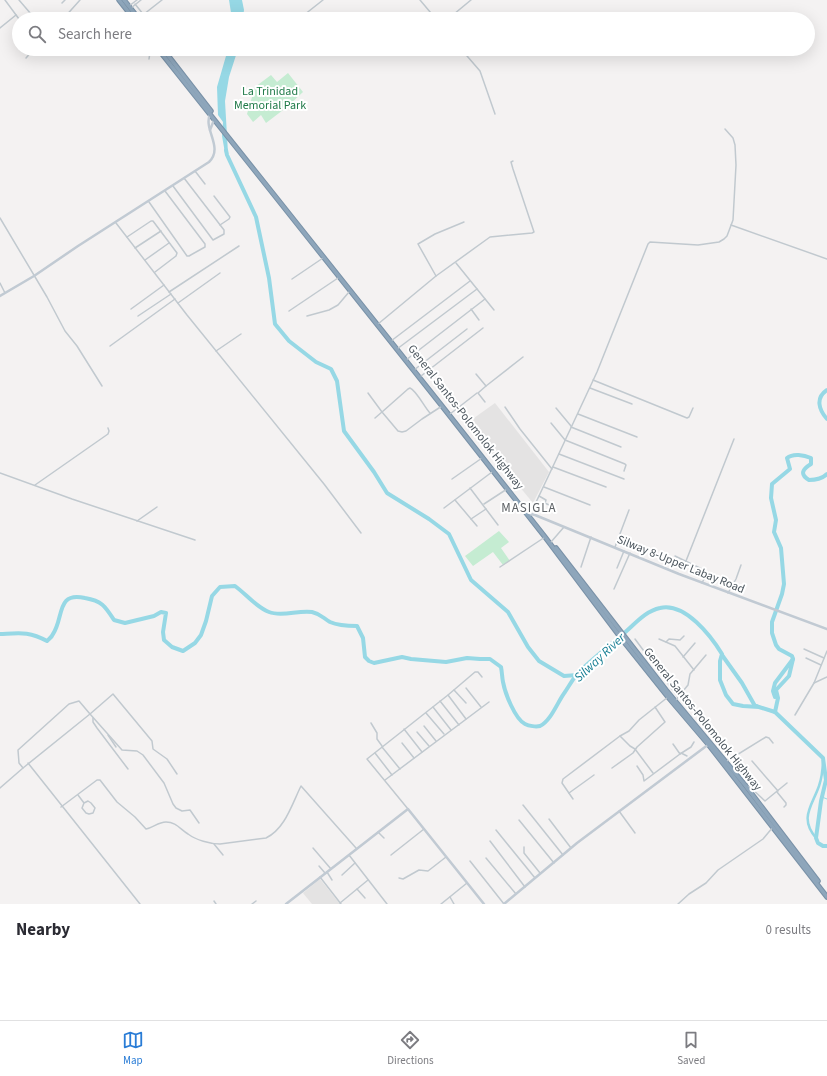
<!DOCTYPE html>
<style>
:root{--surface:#fff;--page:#f2f2f3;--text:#2b2b33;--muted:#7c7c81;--line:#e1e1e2;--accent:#297cd6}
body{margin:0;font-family:"Source Sans 3",sans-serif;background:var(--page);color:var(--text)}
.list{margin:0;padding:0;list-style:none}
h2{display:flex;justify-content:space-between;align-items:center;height:52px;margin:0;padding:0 16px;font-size:17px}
h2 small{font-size:13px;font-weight:400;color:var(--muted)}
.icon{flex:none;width:22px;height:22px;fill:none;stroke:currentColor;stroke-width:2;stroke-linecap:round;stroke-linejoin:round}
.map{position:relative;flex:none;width:827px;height:904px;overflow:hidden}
.search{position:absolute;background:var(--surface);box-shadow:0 4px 16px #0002;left:12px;right:12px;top:12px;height:44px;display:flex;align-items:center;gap:10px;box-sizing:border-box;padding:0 14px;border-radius:22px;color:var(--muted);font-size:15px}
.sheet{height:116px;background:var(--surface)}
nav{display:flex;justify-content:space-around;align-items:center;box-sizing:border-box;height:56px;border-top:1px solid var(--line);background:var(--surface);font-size:11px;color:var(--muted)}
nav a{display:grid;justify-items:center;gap:2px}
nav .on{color:var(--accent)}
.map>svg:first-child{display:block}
.education{fill:#e4e3e3}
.green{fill:#c5ecd2}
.water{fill:#96d8e5}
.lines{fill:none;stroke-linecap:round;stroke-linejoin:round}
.stream{stroke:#96d8e5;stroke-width:1}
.canal{stroke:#96d8e5;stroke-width:2.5}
.river{stroke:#96d8e5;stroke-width:4}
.highway-casing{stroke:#7991a7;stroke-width:5.5}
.street{stroke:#c1c9cf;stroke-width:1.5}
.secondary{stroke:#c1cad3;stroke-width:2.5}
.highway{stroke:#8ea6bb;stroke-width:3.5}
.labels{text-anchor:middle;stroke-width:4;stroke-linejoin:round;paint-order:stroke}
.park-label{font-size:12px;fill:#207a49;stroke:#fff}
.street-label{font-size:12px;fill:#4b555d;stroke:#fff}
.neighbourhood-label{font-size:13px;letter-spacing:1px;fill:#5e6266;stroke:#fff}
.water-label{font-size:13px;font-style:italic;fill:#187f94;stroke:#fff}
</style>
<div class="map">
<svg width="827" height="904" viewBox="0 0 827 904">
<rect width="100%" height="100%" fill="#f4f2f2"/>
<g class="education">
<polygon points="495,403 549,472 533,503 467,423"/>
<polygon points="320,879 340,904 312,904 303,893"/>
</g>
<g class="green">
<polygon points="288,73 303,92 287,107 266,123 261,115 253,122 247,114 255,87 271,75 277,82"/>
<polygon points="499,531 509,542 501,548 510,561 503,565 493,552 473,566 465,556"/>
</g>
<g class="water">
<polygon points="229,0 242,0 244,10 243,19 232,19"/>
<polygon points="228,49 238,49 229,77 225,101 228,153 227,155 225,153 222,136 223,122 218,115 217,87"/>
</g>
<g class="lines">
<polyline class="stream" points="822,797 827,799"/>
<path class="canal" d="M816 838C799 818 812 806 819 786 822 777 823 768 823 758"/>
<g class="river">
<polyline points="226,150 227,155 256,217 269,278 275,324 289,341 316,362 331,369 337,381 344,431 374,472 387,493 429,519 449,534 471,580 508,612 528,647 539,661 564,676 577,675"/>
<path d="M827 390C815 398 819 410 827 419"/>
<path d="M0 634C20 633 29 631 47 641 49 639 52 637 53 634 64 618 56 591 85 598 102 601 105 606 114 620L125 623 154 616 161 612 166 613 163 632 164 640 172 647 183 651 195 643 201 635 206 621 212 596 220 587 235 586C246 594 256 607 269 612 282 617 298 610 312 612 321 614 323 618 330 622 339 626 348 626 357 626L363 638 365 657 369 661 374 663 402 657 411 659 446 662 467 658 480 659H490L501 667C502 672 502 677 503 682 505 693 515 719 525 724 529 726 536 727 540 726 551 721 558 701 565 692 569 686 573 679 577 674 591 660 608 647 623 634 634 625 645 611 660 608 685 602 711 636 722 654L720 661V680L726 695 733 704 743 706 759 707 775 712 823 758 826 780 821 801 816 838 818 843 823 846H827"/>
<polyline points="722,655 742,683 755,706 757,706"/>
<polyline points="775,697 773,691 775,683 793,659"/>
<path d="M775 712 778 698 776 690 789 676 793 659 792 656 779 649 776 645 772 633V622L782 594 784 584 781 548 774 532 776 520 771 498 772 484 790 469 787 458C793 453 804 455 811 458V464C803 469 799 474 809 480 815 480 822 479 827 474"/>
</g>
<g class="highway-casing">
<g id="highway">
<polyline points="119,0 134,19"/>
<polyline points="124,0 139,19"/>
<polyline points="158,49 442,406 545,537 624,642 668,697 708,744 827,897"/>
<polyline points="163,49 211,111"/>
<polyline points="556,548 666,690 745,785 818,881"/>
</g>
</g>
<g class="street">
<polyline points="5,0 19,19"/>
<polyline points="19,0 31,14 39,17"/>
<polyline points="420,0 436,19"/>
<polyline points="62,3 65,0"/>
<polyline points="135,4 143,14"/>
<polyline points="129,6 137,0"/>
<polyline points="131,8 141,0"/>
<polyline points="304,15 323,0"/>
<polyline points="139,18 162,0"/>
<polyline points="435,18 438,17 440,19"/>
<polyline points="63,19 80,0"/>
<polyline points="448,19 471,0"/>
<polyline points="0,28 16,15"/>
<polyline points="461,49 480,71 495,114"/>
<polyline points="26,58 34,49"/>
<polyline points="149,59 150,52 153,49"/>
<polyline points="195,171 205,184"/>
<polyline points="173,186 213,240 224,234 224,230 184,178"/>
<polyline points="214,196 230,217 229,219 220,225"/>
<polyline points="149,202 187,256 189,256 205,247 205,244 165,191"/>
<polyline points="0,218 47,297 65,331 77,346 102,386"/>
<polyline points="116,223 187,315 324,484 361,533"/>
<polyline points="731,225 827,259"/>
<polyline points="127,237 151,221 153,221 177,253 176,256 155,272"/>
<polyline points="135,248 161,231"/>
<polyline points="145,260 169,243"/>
<polyline points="456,263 494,310"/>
<polyline points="436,276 490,237 532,233 534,232 513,169 511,162 513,161"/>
<polyline points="292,279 323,258"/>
<polyline points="0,283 5,293"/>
<polyline points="169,292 239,246"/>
<polyline points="178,303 220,273"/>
<polyline points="131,309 164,285"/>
<polyline points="471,309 479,320"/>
<polyline points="289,311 338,278"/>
<polyline points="138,316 171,294"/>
<polyline points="307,316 329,310 338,305 349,292"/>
<polyline points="378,324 436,276 418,244 435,234 464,222"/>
<polyline points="391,341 470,281"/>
<polyline points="110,346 175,299"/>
<polyline points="397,349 477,289"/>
<polyline points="216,351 241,334"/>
<polyline points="406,360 485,299"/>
<polyline points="414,370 467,329"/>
<polyline points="476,374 486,386 478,393 485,402"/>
<polyline points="421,376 483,328"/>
<polyline points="593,380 687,418 689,417 693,408"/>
<polyline points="486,386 523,357"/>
<polyline points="590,388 632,404"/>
<polyline points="368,393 382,412 375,418"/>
<polyline points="505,407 520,429 552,469"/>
<polyline points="556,408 571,426"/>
<path d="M430 413C425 408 416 390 410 388L408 389 382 412 398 431 402 432 406 431 422 419 442 406"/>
<polyline points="450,414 477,393"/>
<polyline points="578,414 637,437"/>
<polyline points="551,423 565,440"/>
<polyline points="571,427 621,447"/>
<polyline points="565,440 625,464 626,465 624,471"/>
<polyline points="559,454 624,479"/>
<polyline points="553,467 606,487"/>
<polyline points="0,473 72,499 195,540"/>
<polyline points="452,479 482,458"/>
<polyline points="35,485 108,434 109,431 108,428"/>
<polyline points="544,487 590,505"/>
<polyline points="470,488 498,525"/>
<polyline points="539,496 546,500 545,503 549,505"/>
<polyline points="455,500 477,526"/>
<polyline points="484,504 507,489"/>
<polyline points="444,508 492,472"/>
<polyline points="530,515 555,462 597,372 648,244 650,242 698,245 719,242 724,239 727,236 733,220 736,165 735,145 733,138 725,129"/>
<polyline points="471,519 486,509"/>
<polyline points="137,521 157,507"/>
<polyline points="551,542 564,527"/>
<polyline points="615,547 629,510"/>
<polyline points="675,556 706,571 707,573 702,583"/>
<polyline points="686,561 734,439"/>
<polyline points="500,567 545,537"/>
<polyline points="581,567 591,537"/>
<polyline points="617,568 624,551"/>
<polyline points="614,589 630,553"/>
<polyline points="728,593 736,579 741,565"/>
<polyline points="635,639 678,697"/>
<polyline points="659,639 675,646 694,670"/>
<polyline points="666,642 669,639 680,640 684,636"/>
<polyline points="804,649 824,658"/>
<polyline points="683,657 695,643"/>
<polyline points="806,658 821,665"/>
<polyline points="814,683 827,677"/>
<polyline points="466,688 481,707"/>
<polyline points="454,690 466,703"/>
<polyline points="448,695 466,719"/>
<polyline points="440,701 459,725"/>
<polyline points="675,701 688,685 690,674 706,655"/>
<polyline points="433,707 451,730"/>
<polyline points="426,713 444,734"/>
<polyline points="795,715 814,683 827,651"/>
<polyline points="93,718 93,722 97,728 128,769"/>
<polyline points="371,723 377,733 377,739 382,746"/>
<polyline points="424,726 436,741"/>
<polyline points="404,729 422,752"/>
<polyline points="417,732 429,746"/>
<polyline points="108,735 116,747"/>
<polyline points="620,736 630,746 635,749"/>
<polyline points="402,743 414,758"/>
<polyline points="382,747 400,769"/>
<polyline points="635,749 653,773"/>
<polyline points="375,753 392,775"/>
<polyline points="681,753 687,756"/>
<polyline points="680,754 691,747 694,742"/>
<polyline points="727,761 766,737 769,738 773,743"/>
<polyline points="752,761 778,791"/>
<polyline points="28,763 140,904"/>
<polyline points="637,766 643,775 644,781 680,754 673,744"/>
<polyline points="23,768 19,763 18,750 69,704 79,701 90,714 113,694 152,741 153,749 167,759 177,774"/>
<polyline points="612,768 633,753 637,747 665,722 655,707"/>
<polyline points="385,780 489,702"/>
<polyline points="746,786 751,788 765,801 787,783"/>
<polyline points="0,788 23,768 90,714 122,750 137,751 143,755 164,783 173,804 176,808 182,811 190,810 199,823"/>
<polyline points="777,792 786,803 786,805 784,807"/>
<polyline points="569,793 594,775"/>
<polyline points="78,795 84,803 82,808 86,813 89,814 93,813 95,808 91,803 88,801 84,803"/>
<polyline points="573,799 562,783 563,779 620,736 629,731 639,720 668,697"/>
<polyline points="523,805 563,855"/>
<path d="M61 807 97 780H100L117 802 135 817 146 829C153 828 158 822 166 822 176 822 180 829 188 834 196 840 210 844 220 844L266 838C285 829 292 804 301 786L356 848"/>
<polyline points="408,809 367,759 448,695 475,672 478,672 482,677"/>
<polyline points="619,811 635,833"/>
<polyline points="549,819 571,848"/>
<polyline points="519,820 554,863"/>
<polyline points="496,830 535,878"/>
<polyline points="378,832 384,838"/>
<polyline points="490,841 525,887"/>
<polyline points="214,844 223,855"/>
<polyline points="524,847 524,853 540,873"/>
<polyline points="313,848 331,869"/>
<polyline points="349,855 387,904"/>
<polyline points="391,855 424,829"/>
<polyline points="486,858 516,894"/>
<polyline points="470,861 504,904"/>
<polyline points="319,866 325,873"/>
<polyline points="327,872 332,880"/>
<polyline points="342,875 355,863"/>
<polyline points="320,877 341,904"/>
<polyline points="399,878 403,879 419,870 428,871 446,857"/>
<polyline points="357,889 365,898"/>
<polyline points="450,897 454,904"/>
<polyline points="214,901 216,904"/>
<polyline points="340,903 368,880"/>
<polyline points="252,904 256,901"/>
<polyline points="441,904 467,883"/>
<polyline points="678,904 689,894 706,883 718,870 763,839 773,827"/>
</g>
<g class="secondary">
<polyline points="210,130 214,120"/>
<path d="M0 296 34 276 78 246 209 162C224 147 203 130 210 114"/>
<polyline points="528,515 531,514 535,515 679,574 827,629"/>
<polyline points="286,904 408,809 484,904"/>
<polyline points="504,904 577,843 709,744"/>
</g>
<use href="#highway" class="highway"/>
</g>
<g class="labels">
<g class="park-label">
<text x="270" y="95">La Trinidad<tspan x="270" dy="14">Memorial Park</tspan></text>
</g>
<g class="street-label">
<text transform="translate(466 417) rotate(52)" y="4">General Santos-Polomolok Highway</text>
<text transform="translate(681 564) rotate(22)" y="4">Silway 8-Upper Labay Road</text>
<text transform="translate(703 719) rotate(51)" y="4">General Santos-Polomolok Highway</text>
</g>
<g class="neighbourhood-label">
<text x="529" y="512">MASIGLA</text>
</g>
<g class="water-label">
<text transform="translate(599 657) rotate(-43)" y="5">Silway River</text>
</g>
</g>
</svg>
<div class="search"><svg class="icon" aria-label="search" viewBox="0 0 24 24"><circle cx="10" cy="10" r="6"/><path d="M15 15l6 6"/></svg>Search here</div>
</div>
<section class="sheet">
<h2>Nearby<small>0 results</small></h2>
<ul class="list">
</ul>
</section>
<nav>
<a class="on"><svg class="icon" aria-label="map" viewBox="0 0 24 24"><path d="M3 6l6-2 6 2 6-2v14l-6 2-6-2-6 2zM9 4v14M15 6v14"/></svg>Map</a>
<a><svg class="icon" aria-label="directions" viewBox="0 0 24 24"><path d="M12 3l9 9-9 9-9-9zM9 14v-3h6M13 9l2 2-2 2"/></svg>Directions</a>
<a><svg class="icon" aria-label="saved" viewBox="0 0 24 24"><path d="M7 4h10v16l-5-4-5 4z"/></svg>Saved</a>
</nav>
